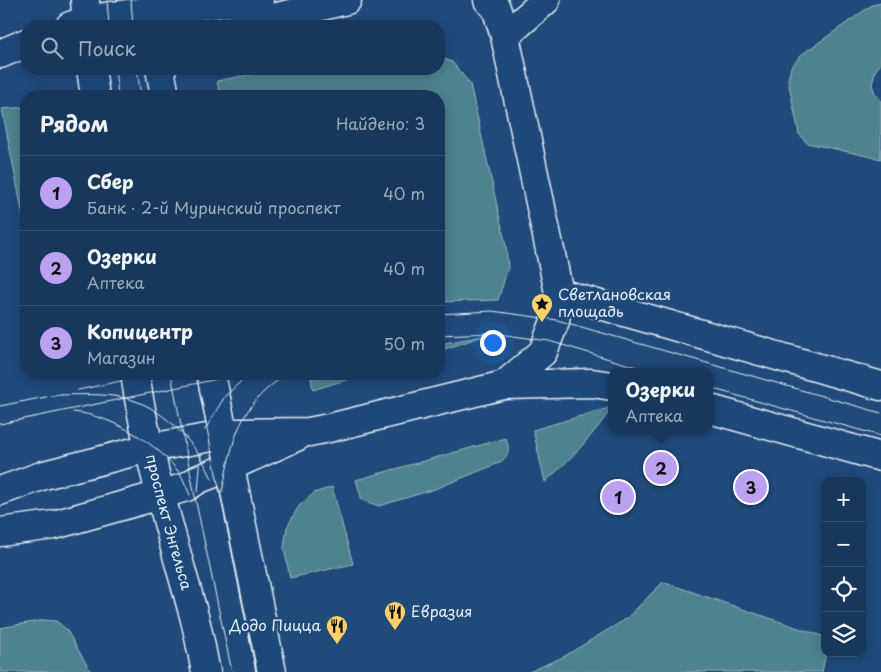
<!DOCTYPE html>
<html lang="ru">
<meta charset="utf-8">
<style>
:root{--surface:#17385c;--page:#203f62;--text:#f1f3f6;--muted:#9eacbb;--line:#365272;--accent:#bca0f2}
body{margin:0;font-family:"Playpen Sans",sans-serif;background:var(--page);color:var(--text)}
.controls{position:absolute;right:15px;bottom:15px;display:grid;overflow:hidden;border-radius:10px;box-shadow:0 2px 12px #0003}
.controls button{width:45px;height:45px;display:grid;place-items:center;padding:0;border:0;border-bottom:1px solid var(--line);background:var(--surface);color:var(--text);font:25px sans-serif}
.you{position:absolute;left:492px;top:342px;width:18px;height:18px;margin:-12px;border:4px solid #fff;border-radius:50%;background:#1a73e8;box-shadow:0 0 0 8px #1a73e833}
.badge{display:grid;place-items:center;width:32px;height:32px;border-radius:50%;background:var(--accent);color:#111;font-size:16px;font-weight:700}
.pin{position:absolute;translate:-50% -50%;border:2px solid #fff;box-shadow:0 1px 5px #0006}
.popup{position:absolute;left:608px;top:368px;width:105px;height:65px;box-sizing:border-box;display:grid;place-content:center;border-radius:10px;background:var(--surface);filter:drop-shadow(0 1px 4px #0005);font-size:16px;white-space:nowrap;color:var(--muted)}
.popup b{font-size:19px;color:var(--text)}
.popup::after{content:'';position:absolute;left:50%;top:100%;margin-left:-10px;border:10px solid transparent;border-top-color:var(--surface)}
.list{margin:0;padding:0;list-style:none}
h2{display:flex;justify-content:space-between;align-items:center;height:65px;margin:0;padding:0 20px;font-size:21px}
h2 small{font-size:16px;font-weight:400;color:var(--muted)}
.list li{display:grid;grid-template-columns:32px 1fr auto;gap:15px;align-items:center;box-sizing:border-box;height:75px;padding:0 20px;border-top:1px solid var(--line)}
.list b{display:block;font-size:19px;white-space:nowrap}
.list p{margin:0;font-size:16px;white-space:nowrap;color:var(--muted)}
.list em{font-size:16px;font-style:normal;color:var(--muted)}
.icon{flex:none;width:28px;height:28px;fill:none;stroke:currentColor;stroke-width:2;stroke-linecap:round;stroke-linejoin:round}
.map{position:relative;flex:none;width:881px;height:672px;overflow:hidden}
.search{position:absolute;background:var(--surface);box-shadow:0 2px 12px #0003;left:20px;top:20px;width:425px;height:55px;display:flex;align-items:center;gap:12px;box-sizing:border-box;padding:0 18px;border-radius:20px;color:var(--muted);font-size:19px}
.panel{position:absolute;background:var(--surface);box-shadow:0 2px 12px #0003;left:20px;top:90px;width:425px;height:290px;border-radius:20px}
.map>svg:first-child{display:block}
.green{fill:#4e828e;stroke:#9bbac3}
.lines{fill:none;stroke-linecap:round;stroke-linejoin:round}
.secondary-casing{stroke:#e8f1f8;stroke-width:31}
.primary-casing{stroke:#e8f1f8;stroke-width:31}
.secondary{stroke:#1f4a7a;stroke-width:28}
.primary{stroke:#1f4a7a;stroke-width:28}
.tram{stroke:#e8f1f8;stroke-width:1}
.labels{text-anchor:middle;stroke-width:5;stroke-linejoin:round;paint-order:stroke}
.poi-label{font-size:15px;fill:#e8f1f8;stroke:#1f4a7a;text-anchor:start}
.street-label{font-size:15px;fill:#e8f1f8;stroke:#1f4a7a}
</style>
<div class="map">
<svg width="881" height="672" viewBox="0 0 881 672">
<rect width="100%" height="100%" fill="#1f4a7a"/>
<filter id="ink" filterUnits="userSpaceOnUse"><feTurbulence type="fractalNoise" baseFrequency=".02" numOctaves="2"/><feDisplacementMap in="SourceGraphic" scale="10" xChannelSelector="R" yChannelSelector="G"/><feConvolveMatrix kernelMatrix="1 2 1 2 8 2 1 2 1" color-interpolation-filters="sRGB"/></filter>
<g filter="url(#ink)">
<g class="green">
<polygon points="881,3 881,64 875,71 872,85 875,93 881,100 881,159 807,143 799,134 788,80 791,67 801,55 872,5"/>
<polygon points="439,57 452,62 470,84 506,246 508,268 498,300 439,302 439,96 220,96 217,81 278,69 439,69"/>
<polygon points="26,107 26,231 2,109"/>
<polygon points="483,336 439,351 439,344"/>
<polygon points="321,374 365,374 313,390 311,378"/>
<path d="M612 407C593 436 571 459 545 482L533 430Z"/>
<path d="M506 438C510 451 510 455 499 463L435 489 379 506 362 500 356 480Z"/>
<polygon points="332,487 353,564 290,578 284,548 287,527 299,506 314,493"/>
<polygon points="663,582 825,637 825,653 826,653 822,672 529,672 563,657 626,619"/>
<polygon points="44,620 56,621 66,629 91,672 0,672 0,628"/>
</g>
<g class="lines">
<g class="secondary-casing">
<g id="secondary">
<path d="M70 26C95 17 119 15 145 12 183 7 221 3 259 0"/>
<polyline points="240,26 347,0"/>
<polyline points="505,36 546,0"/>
<polyline points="0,54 26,43"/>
<polyline points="559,293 881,386"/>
<polyline points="504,385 592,383 612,386"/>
<polyline points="710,409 881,457"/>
<polyline points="0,491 44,475 149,448 236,433 309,432 329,428 504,385 543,352 555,321 559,293 505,36 496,8 488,0"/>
<polyline points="0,532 54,525 160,495 186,487 199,479 227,468 298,436"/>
</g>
</g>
<g class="primary-casing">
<g id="primary">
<polyline points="85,0 87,26"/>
<polyline points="151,0 154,26"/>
<polyline points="91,69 95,96"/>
<polyline points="160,69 165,96"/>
<path id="s1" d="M135 374C147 456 172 536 194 616 199 634 202 653 206 672"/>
<polyline points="211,374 272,672"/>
</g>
</g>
<use href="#secondary" class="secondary"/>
<use href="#primary" class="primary"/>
<g class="tram">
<polyline points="107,0 109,26"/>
<polyline points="131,0 133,26"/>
<polyline points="115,69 118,96"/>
<polyline points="137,69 141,96"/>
<polyline points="439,314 492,311 557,320 881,413"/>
<polyline points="439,335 492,333 549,341 653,372"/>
<polyline points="171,374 197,507 232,672"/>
<polyline points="196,374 256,672"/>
<polyline points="710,388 881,436"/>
<polyline points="78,390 154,374"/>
<path d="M56 395C79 395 103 393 125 398 163 406 198 445 212 479"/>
<polyline points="0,406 61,394"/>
<path d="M73 412C111 415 162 445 182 477 185 483 187 489 190 495"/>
<polyline points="0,424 242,374"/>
<polyline points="205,430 225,396 249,374"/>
<polyline points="198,492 201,454"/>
<path d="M222 492C233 439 238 405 287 374"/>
</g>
</g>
</g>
<defs>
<g id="sight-pin" transform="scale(1.125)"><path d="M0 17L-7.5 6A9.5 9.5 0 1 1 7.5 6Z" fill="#ffd166" stroke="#1f4a7a"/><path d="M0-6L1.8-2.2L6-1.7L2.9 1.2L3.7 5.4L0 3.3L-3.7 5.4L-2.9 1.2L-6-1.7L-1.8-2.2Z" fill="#111"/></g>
<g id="restaurant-pin" transform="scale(1.125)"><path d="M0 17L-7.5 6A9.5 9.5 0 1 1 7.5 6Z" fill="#ffd166" stroke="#1f4a7a"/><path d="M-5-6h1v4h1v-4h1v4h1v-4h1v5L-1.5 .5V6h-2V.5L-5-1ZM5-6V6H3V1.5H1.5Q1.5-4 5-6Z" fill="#111"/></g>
</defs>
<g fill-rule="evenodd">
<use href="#sight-pin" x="542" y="304"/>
<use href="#restaurant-pin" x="395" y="612"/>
<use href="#restaurant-pin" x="337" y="626"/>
</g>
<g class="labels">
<g class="poi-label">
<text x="558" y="300">Светлановская<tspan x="558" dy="17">площадь</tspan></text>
<text x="411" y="617">Евразия</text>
<text x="321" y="631" text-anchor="end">Додо Пицца</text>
</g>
<g class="street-label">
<text dy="5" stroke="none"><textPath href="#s1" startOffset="152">проспект Энгельса</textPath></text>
</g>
</g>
</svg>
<div class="controls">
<button>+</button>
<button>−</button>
<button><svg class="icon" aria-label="locate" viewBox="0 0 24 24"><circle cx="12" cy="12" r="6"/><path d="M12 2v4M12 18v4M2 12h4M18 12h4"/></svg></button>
<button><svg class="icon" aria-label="layers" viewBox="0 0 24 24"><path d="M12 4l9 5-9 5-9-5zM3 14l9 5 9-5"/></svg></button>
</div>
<div class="you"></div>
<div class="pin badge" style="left:618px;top:497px">1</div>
<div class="pin badge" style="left:661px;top:468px">2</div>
<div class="popup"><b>Озерки</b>Аптека</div>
<div class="pin badge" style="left:751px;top:487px">3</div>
<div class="search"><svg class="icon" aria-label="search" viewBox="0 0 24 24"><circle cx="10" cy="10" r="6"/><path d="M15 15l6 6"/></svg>Поиск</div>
<section class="panel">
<h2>Рядом<small>Найдено: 3</small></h2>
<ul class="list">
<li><span class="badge">1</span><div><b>Сбер</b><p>Банк · 2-й Муринский проспект</p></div><em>40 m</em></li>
<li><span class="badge">2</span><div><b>Озерки</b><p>Аптека</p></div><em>40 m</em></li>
<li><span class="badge">3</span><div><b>Копицентр</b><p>Магазин</p></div><em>50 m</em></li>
</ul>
</section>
</div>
